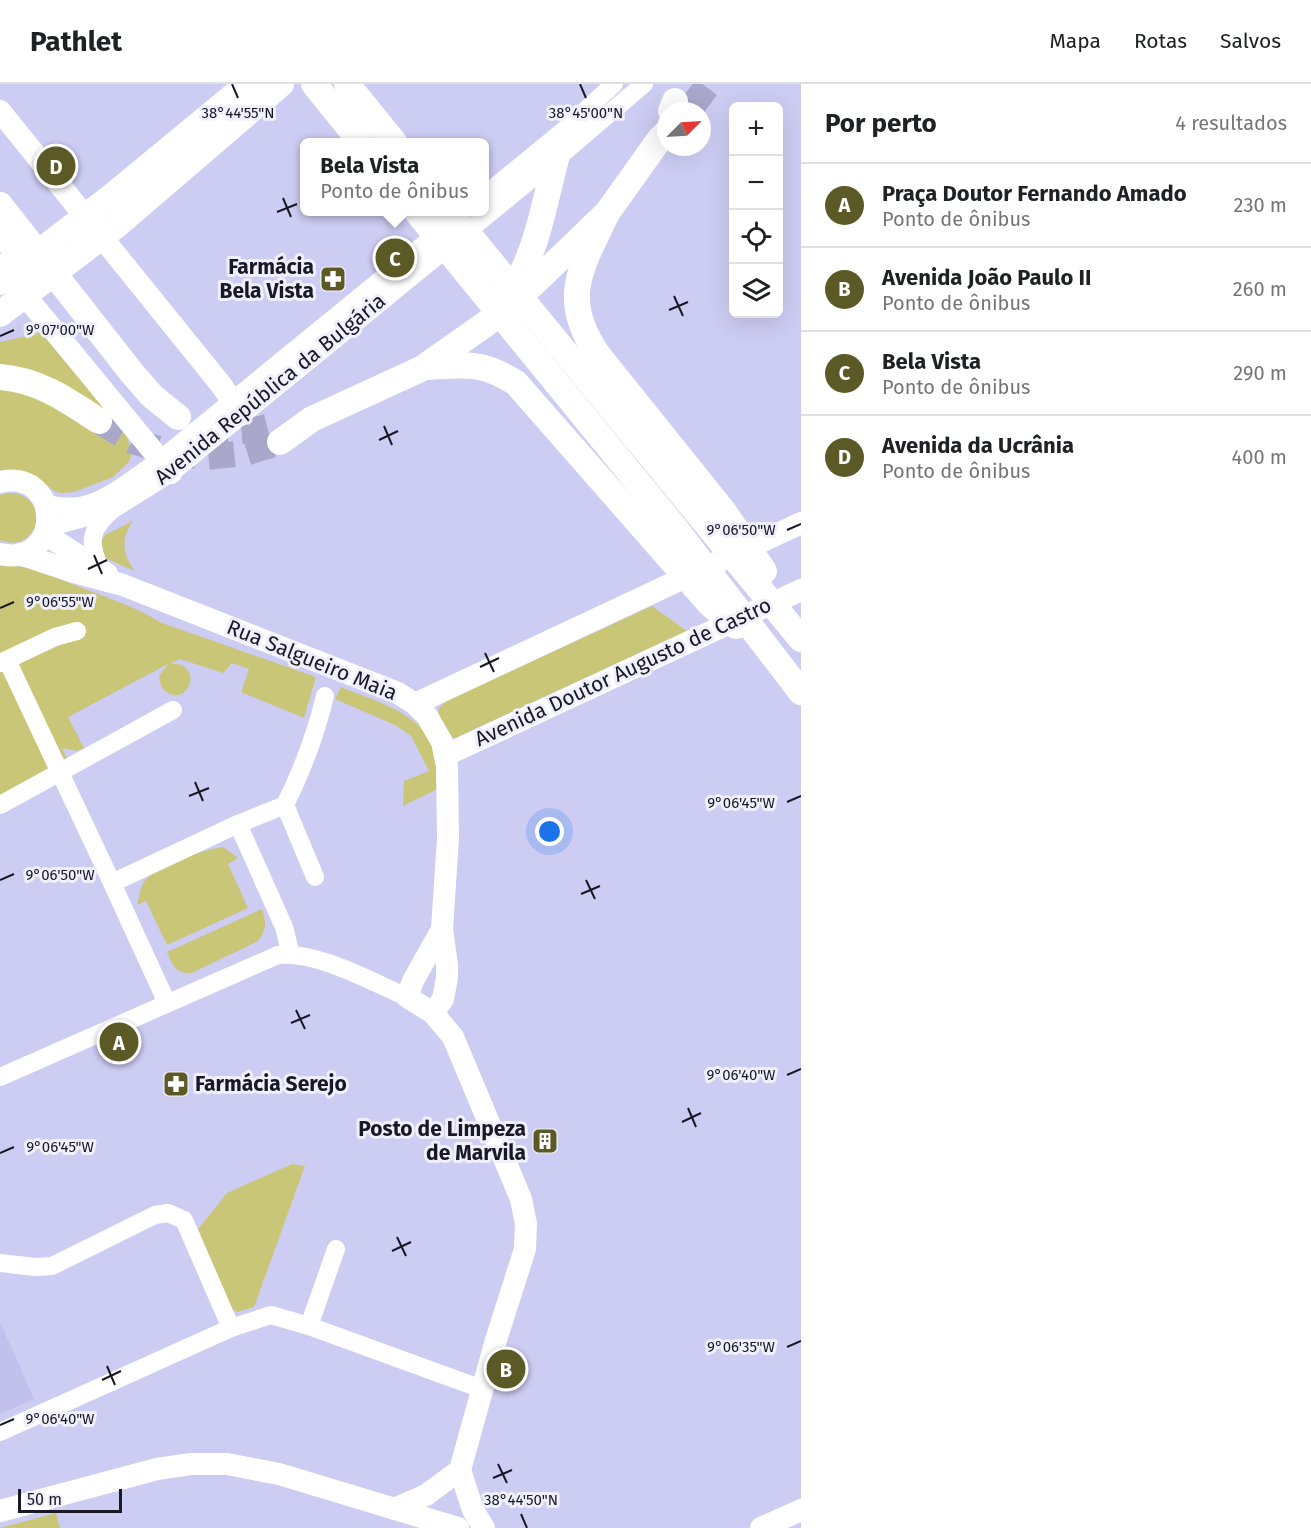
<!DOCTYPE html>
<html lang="pt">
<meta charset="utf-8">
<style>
:root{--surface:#fff;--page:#f2f2f2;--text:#202124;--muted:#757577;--line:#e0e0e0;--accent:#5b5925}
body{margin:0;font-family:"Fira Sans",sans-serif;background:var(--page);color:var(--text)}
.controls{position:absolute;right:18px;top:18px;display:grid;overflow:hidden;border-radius:9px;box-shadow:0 6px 24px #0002}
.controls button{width:54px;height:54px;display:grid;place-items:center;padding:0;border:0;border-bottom:2px solid var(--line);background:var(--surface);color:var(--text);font:30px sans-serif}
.compass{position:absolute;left:657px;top:18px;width:54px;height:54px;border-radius:50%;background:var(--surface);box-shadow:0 6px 24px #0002;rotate:66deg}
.scale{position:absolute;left:18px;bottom:15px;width:104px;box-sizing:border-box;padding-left:6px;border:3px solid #191826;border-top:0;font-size:16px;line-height:21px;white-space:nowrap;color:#191826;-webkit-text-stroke:4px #f0f0fc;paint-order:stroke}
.you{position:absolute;left:550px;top:748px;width:21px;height:21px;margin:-15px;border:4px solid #fff;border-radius:50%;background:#1a73e8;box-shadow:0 0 0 9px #1a73e833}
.badge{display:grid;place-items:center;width:39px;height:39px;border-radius:50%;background:var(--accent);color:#fff;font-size:20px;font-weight:700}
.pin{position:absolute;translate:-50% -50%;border:3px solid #fff;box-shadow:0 2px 6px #0006}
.popup{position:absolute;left:300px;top:54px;width:189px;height:78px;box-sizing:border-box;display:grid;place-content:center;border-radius:9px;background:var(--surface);filter:drop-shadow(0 2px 4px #0005);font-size:20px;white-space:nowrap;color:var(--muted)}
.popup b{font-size:22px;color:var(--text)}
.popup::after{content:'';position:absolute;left:50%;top:100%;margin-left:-12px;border:12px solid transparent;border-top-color:var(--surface)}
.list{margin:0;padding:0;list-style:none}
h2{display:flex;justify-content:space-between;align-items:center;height:78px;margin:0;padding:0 24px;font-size:26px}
h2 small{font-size:20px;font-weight:400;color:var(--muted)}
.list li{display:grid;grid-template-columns:39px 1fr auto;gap:18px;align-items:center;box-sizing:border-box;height:84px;padding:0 24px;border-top:2px solid var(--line)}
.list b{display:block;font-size:22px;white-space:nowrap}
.list p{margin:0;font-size:20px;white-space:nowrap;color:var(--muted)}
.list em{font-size:20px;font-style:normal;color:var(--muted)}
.icon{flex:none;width:33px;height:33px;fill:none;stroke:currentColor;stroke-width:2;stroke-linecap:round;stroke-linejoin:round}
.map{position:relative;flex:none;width:801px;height:1444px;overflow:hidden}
header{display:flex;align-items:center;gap:36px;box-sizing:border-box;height:84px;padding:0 30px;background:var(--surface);border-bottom:2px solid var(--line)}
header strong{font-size:28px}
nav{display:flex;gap:33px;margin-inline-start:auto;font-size:21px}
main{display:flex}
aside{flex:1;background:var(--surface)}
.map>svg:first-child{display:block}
.built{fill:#c2c0ed}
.green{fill:#c9c678}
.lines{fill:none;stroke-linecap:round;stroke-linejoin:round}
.highway-tunnel{stroke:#a9a8ca;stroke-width:26;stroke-dasharray:26 13;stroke-linecap:butt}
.minor{stroke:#fff;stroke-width:18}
.major{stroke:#fff;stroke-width:22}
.highway{stroke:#fff;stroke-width:26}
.ticks{fill:none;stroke:#191826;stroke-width:2}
.labels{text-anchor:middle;stroke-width:6;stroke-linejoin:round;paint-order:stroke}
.poi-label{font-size:21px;font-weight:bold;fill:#191826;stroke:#f0f0fc;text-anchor:end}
.street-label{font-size:21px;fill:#191826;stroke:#f0f0fc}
.ticks-label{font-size:15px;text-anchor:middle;fill:#191826;stroke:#f0f0fc;stroke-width:6;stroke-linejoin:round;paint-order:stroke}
</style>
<header>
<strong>Pathlet</strong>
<nav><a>Mapa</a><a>Rotas</a><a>Salvos</a></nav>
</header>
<main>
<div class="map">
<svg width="801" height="1444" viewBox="0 0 801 1444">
<rect width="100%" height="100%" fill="#cdccf3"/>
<polygon class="built" points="0,1238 34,1315 0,1330"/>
<g class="green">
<polygon points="41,249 125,347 132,369 129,378 113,393 74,408 61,409 54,407 40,396 0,388 0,258"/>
<path d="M8 409C53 409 40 472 0 456V411Z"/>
<path d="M133 437C121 454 122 470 135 487L107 475 104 472 101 458 105 451Z"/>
<path d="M0 480C30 481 58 495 85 505 111 515 138 524 162 539L316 593 304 634 241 608 249 585 232 579 223 589 180 575 169 580C203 575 192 622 168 609 161 605 160 600 159 592L168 580 68 633 84 664 77 667 62 664 70 681 0 721Z"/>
<polygon points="652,522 687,547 455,654 450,654 438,630 439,624 446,617"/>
<path d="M341 603C371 616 415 626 431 658 438 670 439 689 442 703L403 722 404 697 429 687 411 652 395 641 335 615Z"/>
<path d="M223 763 238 774 228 780 248 824 167 861 146 817 137 821C139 814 140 804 144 798 158 779 201 767 223 763Z"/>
<path d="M262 825C267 839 266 846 258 857L192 889C176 890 172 881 167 868Z"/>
<polygon points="292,1080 305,1082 254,1223 238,1228 230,1224 198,1145 227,1109"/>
<polygon points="56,1429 60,1444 0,1444"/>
</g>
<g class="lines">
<g class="highway-tunnel">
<polyline points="691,24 709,0"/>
<polyline points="99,337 133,357 171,369 208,373 245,369 280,358"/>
<path d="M203 343C227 350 251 348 275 341"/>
</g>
<g class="minor">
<polyline points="485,111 563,47 614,0"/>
<path d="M45 419C92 434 124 400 160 376L444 144"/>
<polyline points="47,444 112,426 171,389 556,75 644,0"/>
<path d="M101 486C88 459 89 446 112 426"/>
<polyline points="7,576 112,799"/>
<polyline points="0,579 55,553 77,547"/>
<polyline points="0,721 173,626"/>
<polyline points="238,740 285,721"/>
<path d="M315 793 285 721C302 687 316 649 325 612"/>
<polyline points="167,919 112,799 238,740 284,843 291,871"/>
<path d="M0 993 278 871C317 867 370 897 407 913"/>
<polyline points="0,1179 35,1183 52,1182 155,1131 168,1129 184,1136 231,1244"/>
<polyline points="309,1242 336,1165"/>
<polyline points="0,1348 231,1244 271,1231 309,1242 482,1305"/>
</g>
<g class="major">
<polyline points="0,27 222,302 241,331"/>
<polyline points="0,152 36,190"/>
<polyline points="0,181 171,389"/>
<path d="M0 398C63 384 63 484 0 470"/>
<polyline points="45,450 107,490"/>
<polyline points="20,470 74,488 123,501 398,609 415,620 427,632 442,658 447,682 448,754 442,845 447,881 447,894 443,915 433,929"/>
<polyline points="415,620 801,439"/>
<polyline points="446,671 801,506"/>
<polyline points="442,845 413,897 407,913 433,929 453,953 521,1115 526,1140 525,1165 496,1256 460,1386 473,1426 484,1444"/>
<polyline points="394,1425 426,1411 460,1386"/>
<polyline points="0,1427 157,1385 191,1380 227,1380 279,1390 458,1444"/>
<polyline points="761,1444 801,1426"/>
</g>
<g class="highway">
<polyline points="314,0 361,58"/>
<polyline points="347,0 394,58"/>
<polyline points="671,27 675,17"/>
<polyline points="0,121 132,289 152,312 178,333"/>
<polyline points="417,128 671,439 801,608"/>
<polyline points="450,128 801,555"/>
<path d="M607 129C581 184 559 214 598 271L724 428 764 487"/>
<polyline points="0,198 111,113 248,0"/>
<path d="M505 214C510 207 517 199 521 191 539 155 546 113 556 75"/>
<polyline points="0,230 117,141 281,0"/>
<path d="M426 283C465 281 482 277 516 299L709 519 736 542"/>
<path d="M0 293C39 296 67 316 99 337"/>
<polyline points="280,358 312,335 423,284 487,239 533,200 607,129 659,56 666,49"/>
</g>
</g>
<path class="ticks" d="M232 0 238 14M580 0 586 14M283 114 291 133M277 128 297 120M674 212 683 232M669 226 688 218M0 252 14 246M384 342 392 361M379 356 398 347M787 446 801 440M94 471 102 490M88 485 107 476M0 524 14 518M485 569 494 588M480 583 499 574M195 698 203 717M189 712 209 704M787 718 801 712M0 796 14 790M586 796 595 815M581 810 600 802M296 926 305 945M291 939 310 931M787 991 801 985M688 1024 696 1043M682 1038 701 1029M0 1069 14 1063M397 1153 406 1172M392 1167 411 1158M787 1263 801 1257M107 1282 115 1301M102 1296 121 1287M0 1341 14 1335M498 1380 507 1399M493 1394 512 1386M521 1430 527 1444"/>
<defs>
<g id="pharmacy-square" transform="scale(1.35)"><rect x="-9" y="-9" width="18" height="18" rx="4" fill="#5b5925" stroke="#f0f0fc"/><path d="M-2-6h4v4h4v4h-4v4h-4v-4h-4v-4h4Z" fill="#fff"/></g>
<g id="building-square" transform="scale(1.35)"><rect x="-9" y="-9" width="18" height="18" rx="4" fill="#5b5925" stroke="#f0f0fc"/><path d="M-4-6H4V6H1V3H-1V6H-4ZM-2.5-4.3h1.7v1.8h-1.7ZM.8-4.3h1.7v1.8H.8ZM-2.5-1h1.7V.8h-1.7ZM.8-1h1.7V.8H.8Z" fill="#fff"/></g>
</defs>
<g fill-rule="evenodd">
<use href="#pharmacy-square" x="333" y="195"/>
<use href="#pharmacy-square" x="176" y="1000"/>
<use href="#building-square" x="545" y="1057"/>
</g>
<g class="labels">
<g class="poi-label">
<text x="314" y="190">Farmácia<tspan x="314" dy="24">Bela Vista</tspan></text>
<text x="195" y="1007" text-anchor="start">Farmácia Serejo</text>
<text x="526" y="1052">Posto de Limpeza<tspan x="526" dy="24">de Marvila</tspan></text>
</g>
<g class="street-label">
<text transform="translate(270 305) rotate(-39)" y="7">Avenida República da Bulgária</text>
<text transform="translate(312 576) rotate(22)" y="7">Rua Salgueiro Maia</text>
<text transform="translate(623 588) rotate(-25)" y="7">Avenida Doutor Augusto de Castro</text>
</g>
</g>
<g class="ticks-label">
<text x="586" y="34">38°45'00"N</text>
<text x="238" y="34">38°44'55"N</text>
<text x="60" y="251">9°07'00"W</text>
<text x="741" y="451">9°06'50"W</text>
<text x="60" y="523">9°06'55"W</text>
<text x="741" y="724">9°06'45"W</text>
<text x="60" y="796">9°06'50"W</text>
<text x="741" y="996">9°06'40"W</text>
<text x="60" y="1068">9°06'45"W</text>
<text x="741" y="1268">9°06'35"W</text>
<text x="60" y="1340">9°06'40"W</text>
<text x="521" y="1421">38°44'50"N</text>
</g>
</svg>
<div class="controls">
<button>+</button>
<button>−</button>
<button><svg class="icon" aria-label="locate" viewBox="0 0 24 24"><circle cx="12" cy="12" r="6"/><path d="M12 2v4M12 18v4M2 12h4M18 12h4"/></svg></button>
<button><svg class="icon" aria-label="layers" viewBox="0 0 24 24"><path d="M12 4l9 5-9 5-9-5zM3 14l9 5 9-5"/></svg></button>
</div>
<svg class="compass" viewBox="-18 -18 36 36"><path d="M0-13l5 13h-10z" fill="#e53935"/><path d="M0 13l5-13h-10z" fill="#757577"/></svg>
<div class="scale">50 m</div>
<div class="you"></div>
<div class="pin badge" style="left:119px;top:958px">A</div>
<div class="pin badge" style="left:506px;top:1285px">B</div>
<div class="pin badge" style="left:395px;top:174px">C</div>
<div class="popup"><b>Bela Vista</b>Ponto de ônibus</div>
<div class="pin badge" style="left:56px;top:82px">D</div>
</div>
<aside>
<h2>Por perto<small>4 resultados</small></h2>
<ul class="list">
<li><span class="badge">A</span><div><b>Praça Doutor Fernando Amado</b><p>Ponto de ônibus</p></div><em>230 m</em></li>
<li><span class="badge">B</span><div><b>Avenida João Paulo II</b><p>Ponto de ônibus</p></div><em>260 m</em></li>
<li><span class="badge">C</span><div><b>Bela Vista</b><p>Ponto de ônibus</p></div><em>290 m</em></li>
<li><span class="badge">D</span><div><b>Avenida da Ucrânia</b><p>Ponto de ônibus</p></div><em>400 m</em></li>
</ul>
</aside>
</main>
